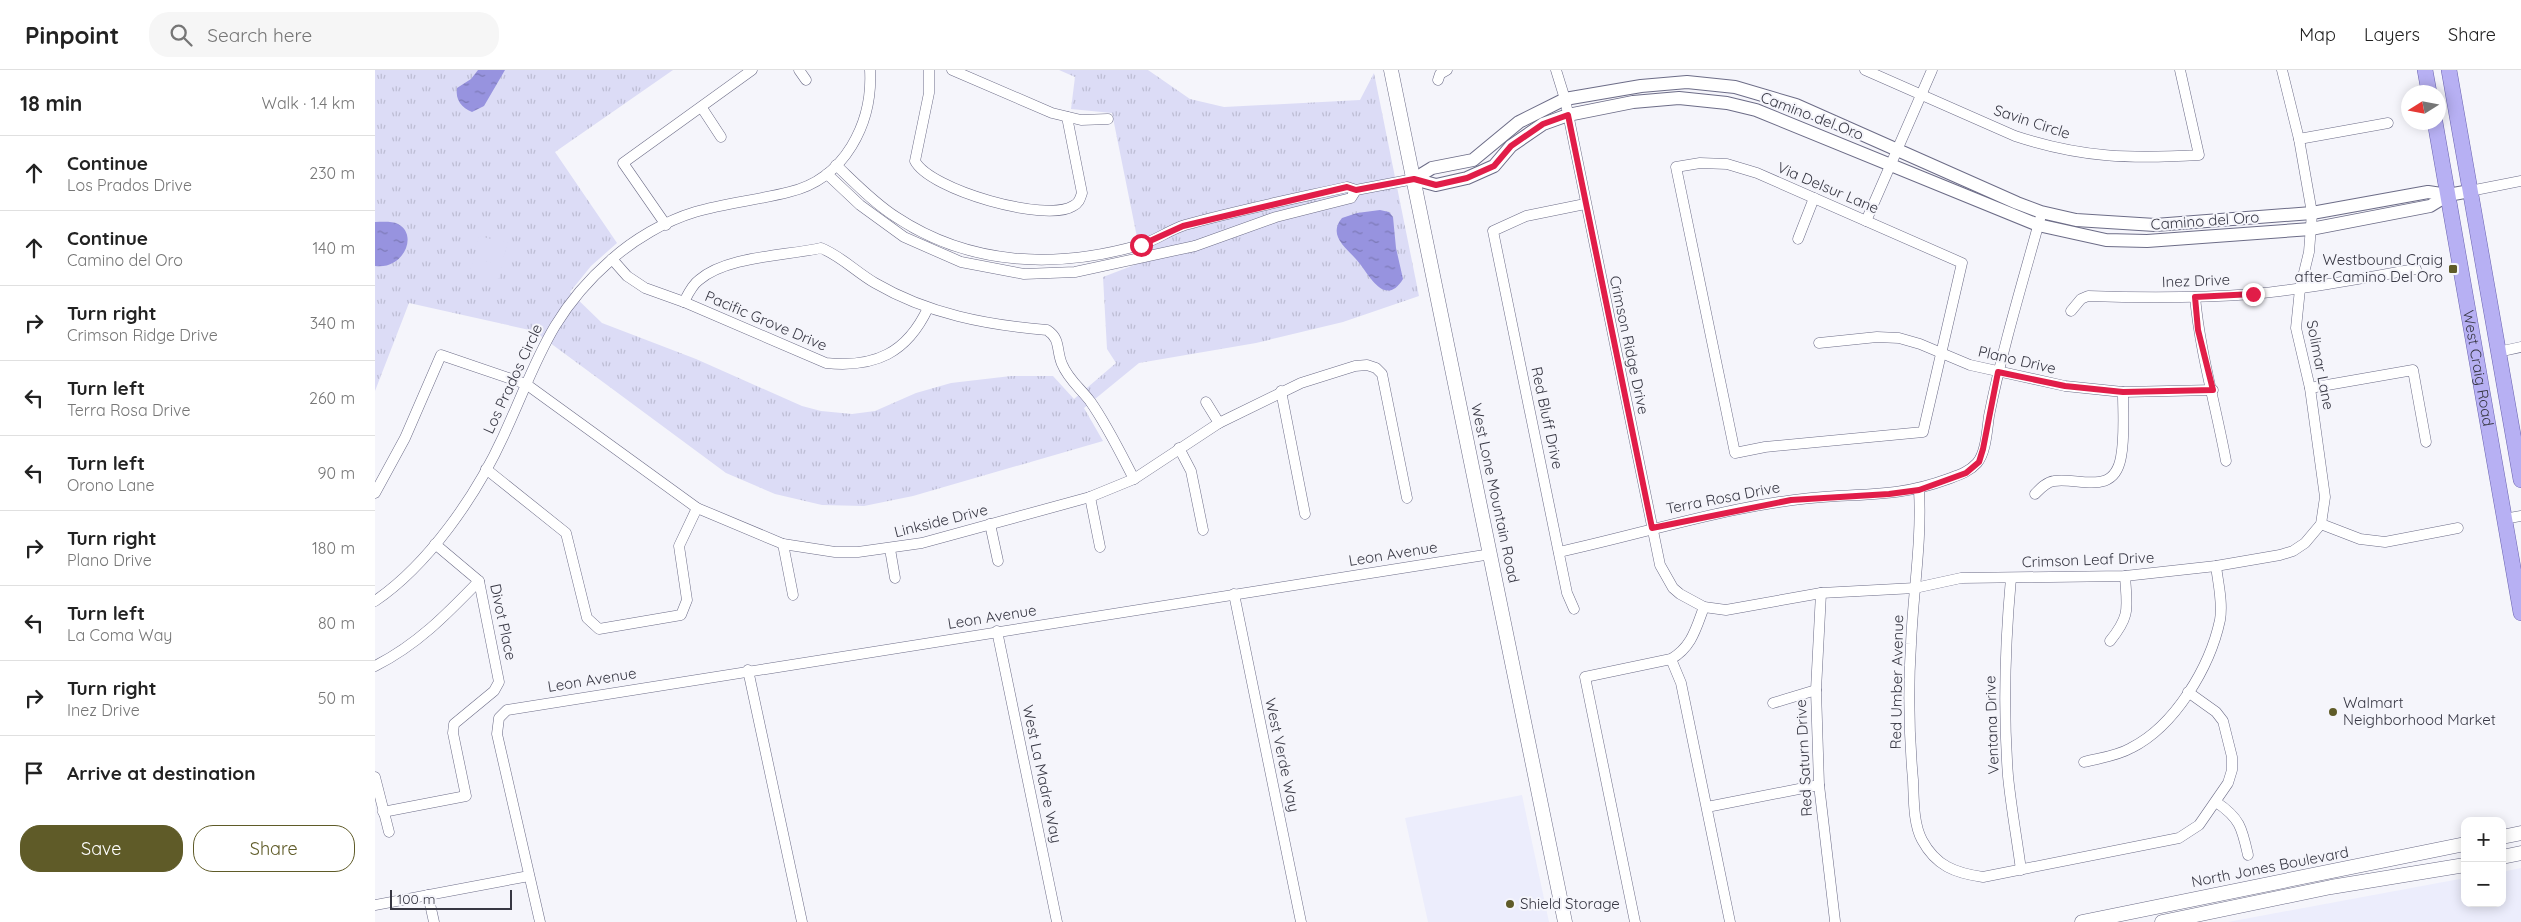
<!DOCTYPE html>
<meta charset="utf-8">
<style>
:root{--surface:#fff;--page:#f6f6f6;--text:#222;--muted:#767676;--line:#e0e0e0;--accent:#5f5b28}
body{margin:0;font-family:Quicksand,sans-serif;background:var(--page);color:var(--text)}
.controls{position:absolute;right:15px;bottom:15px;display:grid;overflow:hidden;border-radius:10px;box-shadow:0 2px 12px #0003}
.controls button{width:45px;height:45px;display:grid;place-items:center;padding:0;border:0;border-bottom:1px solid var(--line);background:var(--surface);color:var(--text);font:25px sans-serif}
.compass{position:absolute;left:2026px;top:15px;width:45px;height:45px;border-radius:50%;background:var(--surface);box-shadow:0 2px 12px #0003;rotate:259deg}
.scale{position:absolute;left:15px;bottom:12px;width:122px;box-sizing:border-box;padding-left:5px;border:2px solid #373743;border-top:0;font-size:14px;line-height:18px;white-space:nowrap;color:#373743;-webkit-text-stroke:4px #f5f5fb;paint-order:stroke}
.stop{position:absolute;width:15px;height:15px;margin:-11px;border:4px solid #e11d48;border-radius:50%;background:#fff}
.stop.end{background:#e11d48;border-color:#fff;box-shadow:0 1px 5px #0008}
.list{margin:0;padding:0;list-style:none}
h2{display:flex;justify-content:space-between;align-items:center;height:65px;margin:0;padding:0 20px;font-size:21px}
h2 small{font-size:16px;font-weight:400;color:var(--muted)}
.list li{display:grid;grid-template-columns:32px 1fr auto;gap:15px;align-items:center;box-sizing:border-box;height:75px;padding:0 20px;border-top:1px solid var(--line)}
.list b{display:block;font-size:19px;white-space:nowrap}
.list p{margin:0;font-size:16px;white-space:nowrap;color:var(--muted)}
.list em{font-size:16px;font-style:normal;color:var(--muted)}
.actions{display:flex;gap:10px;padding:15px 20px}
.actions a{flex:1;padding:11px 0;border:1px solid var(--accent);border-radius:20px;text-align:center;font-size:18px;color:var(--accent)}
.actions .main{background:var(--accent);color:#fff}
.icon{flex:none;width:28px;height:28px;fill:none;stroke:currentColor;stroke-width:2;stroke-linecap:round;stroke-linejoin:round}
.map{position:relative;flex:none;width:2146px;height:852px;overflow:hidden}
header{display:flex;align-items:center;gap:30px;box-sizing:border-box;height:70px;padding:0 25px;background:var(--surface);border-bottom:1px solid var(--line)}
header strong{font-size:24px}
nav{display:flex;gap:28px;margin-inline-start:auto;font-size:18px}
.search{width:350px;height:45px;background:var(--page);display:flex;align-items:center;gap:12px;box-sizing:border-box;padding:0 18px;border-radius:20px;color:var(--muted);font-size:19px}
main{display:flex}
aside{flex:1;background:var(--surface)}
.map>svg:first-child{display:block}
.built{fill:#ecedfc}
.grass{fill:url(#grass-tufts)}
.park{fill:#dcdcf6}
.water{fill:url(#water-ripples)}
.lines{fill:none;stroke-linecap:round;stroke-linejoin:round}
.minor-casing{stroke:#6c6c87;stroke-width:11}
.tertiary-casing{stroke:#6c6c87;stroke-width:14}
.secondary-casing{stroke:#6c6c87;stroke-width:15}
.primary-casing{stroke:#6b64b0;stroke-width:16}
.minor{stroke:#fff;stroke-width:10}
.tertiary{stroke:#fff;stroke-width:12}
.secondary{stroke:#fff;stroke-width:14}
.primary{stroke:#b7b0f3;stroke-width:15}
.route{stroke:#e11d48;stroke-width:6}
.poi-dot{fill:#5f5b28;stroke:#f5f5fb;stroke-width:2}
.labels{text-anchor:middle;stroke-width:4;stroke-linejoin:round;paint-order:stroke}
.street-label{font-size:15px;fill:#373743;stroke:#f5f5fb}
.poi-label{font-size:15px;fill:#373743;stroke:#f5f5fb;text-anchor:start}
</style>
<header>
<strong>Pinpoint</strong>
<div class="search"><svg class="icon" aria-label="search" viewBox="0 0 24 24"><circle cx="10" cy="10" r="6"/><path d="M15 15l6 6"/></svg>Search here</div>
<nav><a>Map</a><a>Layers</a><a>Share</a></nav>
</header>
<main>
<aside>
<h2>18 min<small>Walk · 1.4 km</small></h2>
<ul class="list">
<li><svg class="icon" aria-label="ahead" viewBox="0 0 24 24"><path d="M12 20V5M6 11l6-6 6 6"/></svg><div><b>Continue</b><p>Los Prados Drive</p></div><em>230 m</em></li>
<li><svg class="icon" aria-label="ahead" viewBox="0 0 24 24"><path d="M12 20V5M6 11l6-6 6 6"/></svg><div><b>Continue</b><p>Camino del Oro</p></div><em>140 m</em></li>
<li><svg class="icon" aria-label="right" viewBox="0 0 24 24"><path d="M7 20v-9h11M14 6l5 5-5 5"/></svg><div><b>Turn right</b><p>Crimson Ridge Drive</p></div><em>340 m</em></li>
<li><svg class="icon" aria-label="left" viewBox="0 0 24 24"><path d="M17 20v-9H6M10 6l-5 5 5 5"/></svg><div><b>Turn left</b><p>Terra Rosa Drive</p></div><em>260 m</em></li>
<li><svg class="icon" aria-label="left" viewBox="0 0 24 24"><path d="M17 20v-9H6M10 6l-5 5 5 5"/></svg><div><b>Turn left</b><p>Orono Lane</p></div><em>90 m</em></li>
<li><svg class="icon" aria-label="right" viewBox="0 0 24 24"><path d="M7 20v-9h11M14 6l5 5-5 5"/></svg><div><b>Turn right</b><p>Plano Drive</p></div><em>180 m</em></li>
<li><svg class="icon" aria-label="left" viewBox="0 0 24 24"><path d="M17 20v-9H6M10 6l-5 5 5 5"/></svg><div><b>Turn left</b><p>La Coma Way</p></div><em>80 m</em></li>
<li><svg class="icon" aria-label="right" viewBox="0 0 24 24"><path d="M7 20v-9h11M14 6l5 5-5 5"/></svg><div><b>Turn right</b><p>Inez Drive</p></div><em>50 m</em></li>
<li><svg class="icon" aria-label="arrive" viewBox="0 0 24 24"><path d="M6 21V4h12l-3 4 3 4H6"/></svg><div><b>Arrive at destination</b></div></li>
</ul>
<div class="actions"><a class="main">Save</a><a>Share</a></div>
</aside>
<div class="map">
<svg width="2146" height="852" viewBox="0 0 2146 852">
<defs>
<pattern id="grass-tufts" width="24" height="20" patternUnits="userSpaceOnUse" patternTransform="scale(1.25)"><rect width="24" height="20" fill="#dcdcf6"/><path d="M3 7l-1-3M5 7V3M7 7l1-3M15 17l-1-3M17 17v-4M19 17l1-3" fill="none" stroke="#bdbdd4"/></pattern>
<pattern id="water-ripples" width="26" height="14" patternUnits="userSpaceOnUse" patternTransform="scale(1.25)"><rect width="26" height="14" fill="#9793df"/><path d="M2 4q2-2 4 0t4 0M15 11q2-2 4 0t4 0" fill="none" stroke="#7c79b6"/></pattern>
</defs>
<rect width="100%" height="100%" fill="#f5f5fb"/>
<g class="built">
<polygon points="1147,725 1174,852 1053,852 1030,748"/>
<polygon points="2146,798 2146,852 1853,852 2090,808 2090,833 2127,833 2127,802"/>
</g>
<polygon class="grass" points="0,0 298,0 180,82 242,173 216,196 195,222 227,253 321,289 427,336 446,341 477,344 500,341 541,323 576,313 636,306 678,306 699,329 741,293 732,279 728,207 767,192 737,43 696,39 700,7 684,0 773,0 815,29 849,37 985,30 999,3 1044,226 968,252 881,273 764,293 709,338 728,371 538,426 489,436 447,435 400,424 351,403 159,261 34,233 0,321"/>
<g class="park">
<polygon points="104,166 133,173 129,187 100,179"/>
<polygon points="99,188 127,195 124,209 95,201"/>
</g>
<g class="water">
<path d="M103 0H130L109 36 97 42C87 38 80 30 82 18L96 9Z"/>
<path d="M1005 140 1014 142 1018 147 1021 178 1028 209C1011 237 995 207 985 194 975 180 951 167 967 148L982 143Z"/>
<path d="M0 152C7 152 17 151 23 154 44 165 28 200 0 196Z"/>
</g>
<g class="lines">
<g class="minor-casing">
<g id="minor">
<polyline points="424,0 431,10"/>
<path d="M554 0V23L540 91C555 120 671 153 698 136 704 133 705 129 707 123L692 47"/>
<polyline points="577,0 677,43 706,50 733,49"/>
<polyline points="1181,0 1190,29 1285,495 1298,518 1305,524 1329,537 1351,540 1446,523 1540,518 1586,508 1750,506 1841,496 1905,485 1918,481 1930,473 1946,454 1950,427 1935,318 1921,258 1925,219 1934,182 1937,143 1924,69 1907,0"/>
<path d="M1490 0 1640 66C1707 88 1756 89 1824 85L1805 0"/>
<polyline points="1063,10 1065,4 1072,0"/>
<polyline points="327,38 346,67"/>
<polyline points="1924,69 2013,53"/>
<polygon points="1325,93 1352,94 1382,103 1587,193 1548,362 1390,377 1360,383 1301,97"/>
<path d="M461 95C480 113 499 133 521 147 595 196 681 199 765 175 780 171 794 160 810 155 863 140 918 129 972 117L981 120 1039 109"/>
<polyline points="452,104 485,135 529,167 586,192 649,204 700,202 820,176 901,147 976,128 981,120"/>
<polyline points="2095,121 2146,111"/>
<polyline points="1491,151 1557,0"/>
<polyline points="291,155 248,93 377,0"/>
<polyline points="1423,169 1439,128"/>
<path d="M237 189 252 206 270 218 309 232 451 293C500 298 532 283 553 238"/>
<path d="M1820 227C1825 282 1841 337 1851 391"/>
<path d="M309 232C313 224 317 215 324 210 352 186 410 186 446 178 466 186 481 202 500 213 553 244 612 255 672 260 686 269 681 280 687 294 693 309 705 318 715 331 732 355 745 382 759 409"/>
<path d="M1696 241 1706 229 1713 226C1769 228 1823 228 1878 224 1933 219 1987 208 2041 199"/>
<polyline points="1444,273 1502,267 1524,268 1545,274 1595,295 1690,316 1748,322 1838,320"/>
<polyline points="2123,282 2146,277"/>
<polyline points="1935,318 2038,300 2051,372"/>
<polyline points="906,321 930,444"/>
<polyline points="831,332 844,353"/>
<polyline points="804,378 816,401 828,460"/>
<polyline points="111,399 191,463 212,548 224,559 306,545 312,530 304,476 322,438"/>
<path d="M1544 420C1547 472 1538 522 1536 574 1533 620 1534 665 1538 710 1539 729 1538 753 1547 770 1561 796 1580 803 1608 807L1804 768 1824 755 1853 713 1857 700V687L1848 651 1841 642 1813 622"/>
<polyline points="0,423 30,368 66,285 151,314 322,438 408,474 460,482 483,482 547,473 715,427 759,409 844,353 926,313 980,296 992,295 1001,298 1007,304 1032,428"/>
<path d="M1660 424C1665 419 1671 412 1679 411 1704 407 1739 427 1746 387 1750 366 1748 343 1748 322"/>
<polyline points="715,427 725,477"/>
<polyline points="2129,449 2146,446"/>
<polyline points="615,454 623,491"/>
<polyline points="1946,454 1985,469 2010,472 2083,458"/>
<polyline points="408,474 418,525"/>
<polyline points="515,479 520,508"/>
<path d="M1184 482C1276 462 1367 431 1462 426 1504 424 1532 424 1573 409 1584 405 1594 402 1602 393 1611 383 1612 360 1614 346 1627 280 1647 214 1665 149"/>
<path d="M1636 508C1630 574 1628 640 1633 706 1636 737 1642 769 1646 800"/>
<polyline points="1446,523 1441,620 1444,715 1460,851"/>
<polyline points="859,524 926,852"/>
<path d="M0 531C53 495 101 426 128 367 161 296 173 245 236 190 258 170 290 151 320 142 351 133 383 130 414 122 470 109 498 53 495 0"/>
<polyline points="1199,539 1192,523 1118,161 1151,146 1210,134"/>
<polyline points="622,561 682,852"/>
<path d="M1735 571C1756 545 1752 538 1750 506"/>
<polyline points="1296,589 1306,613 1355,852"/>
<path d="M0 596C42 575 72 544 104 511"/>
<polyline points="373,600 427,852"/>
<polyline points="1398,633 1441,620"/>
<path d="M1709 692C1725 688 1742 686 1756 678 1800 656 1835 597 1845 550 1848 532 1843 513 1841 496"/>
<polyline points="0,707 14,762"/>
<path d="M1841 732C1865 748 1867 758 1873 785"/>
<polyline points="1332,737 1444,715"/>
<polyline points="8,742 91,726 78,663 79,654 119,621 124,612 104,511 60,474"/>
<polyline points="53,825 59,852"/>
<polyline points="0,835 154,806"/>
<polyline points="165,852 122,664 124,648 132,640 1116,484"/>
<path d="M1260 852 1210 607 1296 589C1317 577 1321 558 1329 537"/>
</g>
</g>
<g class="tertiary-casing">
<g id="tertiary">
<polyline points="1039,109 1057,98 1098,90 1144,52 1190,29 1266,16 1312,12 1360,17 1421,35 1642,133 1666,142 1701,150 1780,155 1937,143 2053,122 2073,125 2095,121"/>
<polyline points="1039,109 1061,115 1092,108 1119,96 1136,76 1168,54 1193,45 1258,32 1304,28 1352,33 1381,40 1663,155 1731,170 1772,171 1936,159 2055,136 2073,125"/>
</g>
</g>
<g class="secondary-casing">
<g id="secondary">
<polyline points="1016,0 1190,852"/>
<polyline points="2127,767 2146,763"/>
<polyline points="2127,787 2146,783"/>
<polyline points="1707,852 2090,774"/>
<polyline points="1787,852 1956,817 2090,795"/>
</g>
</g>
<g class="primary-casing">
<g id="primary">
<polyline points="2050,0 2054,22"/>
<polyline points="2074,0 2146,410"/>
<path id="s1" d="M2060 52 2146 543"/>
</g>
</g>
<use href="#minor" class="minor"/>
<use href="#tertiary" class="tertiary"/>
<use href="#secondary" class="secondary"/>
<use href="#primary" class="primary"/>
</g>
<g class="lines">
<polyline class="route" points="766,175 808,156 972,117 981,120 1039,109 1061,115 1092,108 1119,96 1136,76 1168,54 1193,45 1277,458 1416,430 1514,424 1544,420 1591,403 1604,392 1608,379 1623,302 1690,316 1748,322 1838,320 1823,260 1820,227 1878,224"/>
</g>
<g class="poi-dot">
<rect x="2073" y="194" width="10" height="10" rx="2.5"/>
<circle cx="1958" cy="642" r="5"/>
<circle cx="1135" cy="834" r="5"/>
</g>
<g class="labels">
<g class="street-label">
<text transform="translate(1437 46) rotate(21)" y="5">Camino del Oro</text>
<text transform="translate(1657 52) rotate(18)" y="5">Savin Circle</text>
<text transform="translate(1453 118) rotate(23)" y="5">Via Delsur Lane</text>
<text transform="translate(1830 151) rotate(-4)" y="5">Camino del Oro</text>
<text transform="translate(1821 211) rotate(-2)" y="5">Inez Drive</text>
<text transform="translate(391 251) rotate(23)" y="5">Pacific Grove Drive</text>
<text transform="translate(1254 275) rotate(78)" y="5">Crimson Ridge Drive</text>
<text transform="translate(1642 290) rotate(13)" y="5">Plano Drive</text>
<text transform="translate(1945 295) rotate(79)" y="5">Solimar Lane</text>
<text dy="5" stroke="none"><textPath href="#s1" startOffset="250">West Craig Road</textPath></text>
<text transform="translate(138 309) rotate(-65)" y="5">Los Prados Circle</text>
<text transform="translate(1172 348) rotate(78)" y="5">Red Bluff Drive</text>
<text transform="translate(1120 423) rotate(78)" y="5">West Lone Mountain Road</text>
<text transform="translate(1348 428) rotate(-11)" y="5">Terra Rosa Drive</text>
<text transform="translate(566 451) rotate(-14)" y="5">Linkside Drive</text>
<text transform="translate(1018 484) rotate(-9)" y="5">Leon Avenue</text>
<text transform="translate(1713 490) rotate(-2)" y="5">Crimson Leaf Drive</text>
<text transform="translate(617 547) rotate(-9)" y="5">Leon Avenue</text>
<text transform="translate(128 552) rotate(78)" y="5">Divot Place</text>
<text transform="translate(217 610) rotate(-9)" y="5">Leon Avenue</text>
<text transform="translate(1522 612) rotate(-89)" y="5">Red Umber Avenue</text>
<text transform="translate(1617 655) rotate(-92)" y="5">Ventana Drive</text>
<text transform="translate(907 685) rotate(78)" y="5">West Verde Way</text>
<text transform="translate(1429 688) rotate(-93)" y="5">Red Saturn Drive</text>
<text transform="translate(667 704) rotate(78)" y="5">West La Madre Way</text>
<text transform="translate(1895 797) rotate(-11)" y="5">North Jones Boulevard</text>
</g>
<g class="poi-label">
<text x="2068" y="195" text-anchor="end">Westbound Craig<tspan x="2068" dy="17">after Camino Del Oro</tspan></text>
<text x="1968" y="638">Walmart<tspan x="1968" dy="17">Neighborhood Market</tspan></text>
<text x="1145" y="839">Shield Storage</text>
</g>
</g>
</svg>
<div class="controls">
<button>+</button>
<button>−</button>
</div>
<svg class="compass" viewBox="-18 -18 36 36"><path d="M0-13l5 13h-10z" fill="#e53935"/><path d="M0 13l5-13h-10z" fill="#767676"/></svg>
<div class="scale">100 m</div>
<div class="stop" style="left:766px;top:175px"></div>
<div class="stop end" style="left:1878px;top:224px"></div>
</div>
</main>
